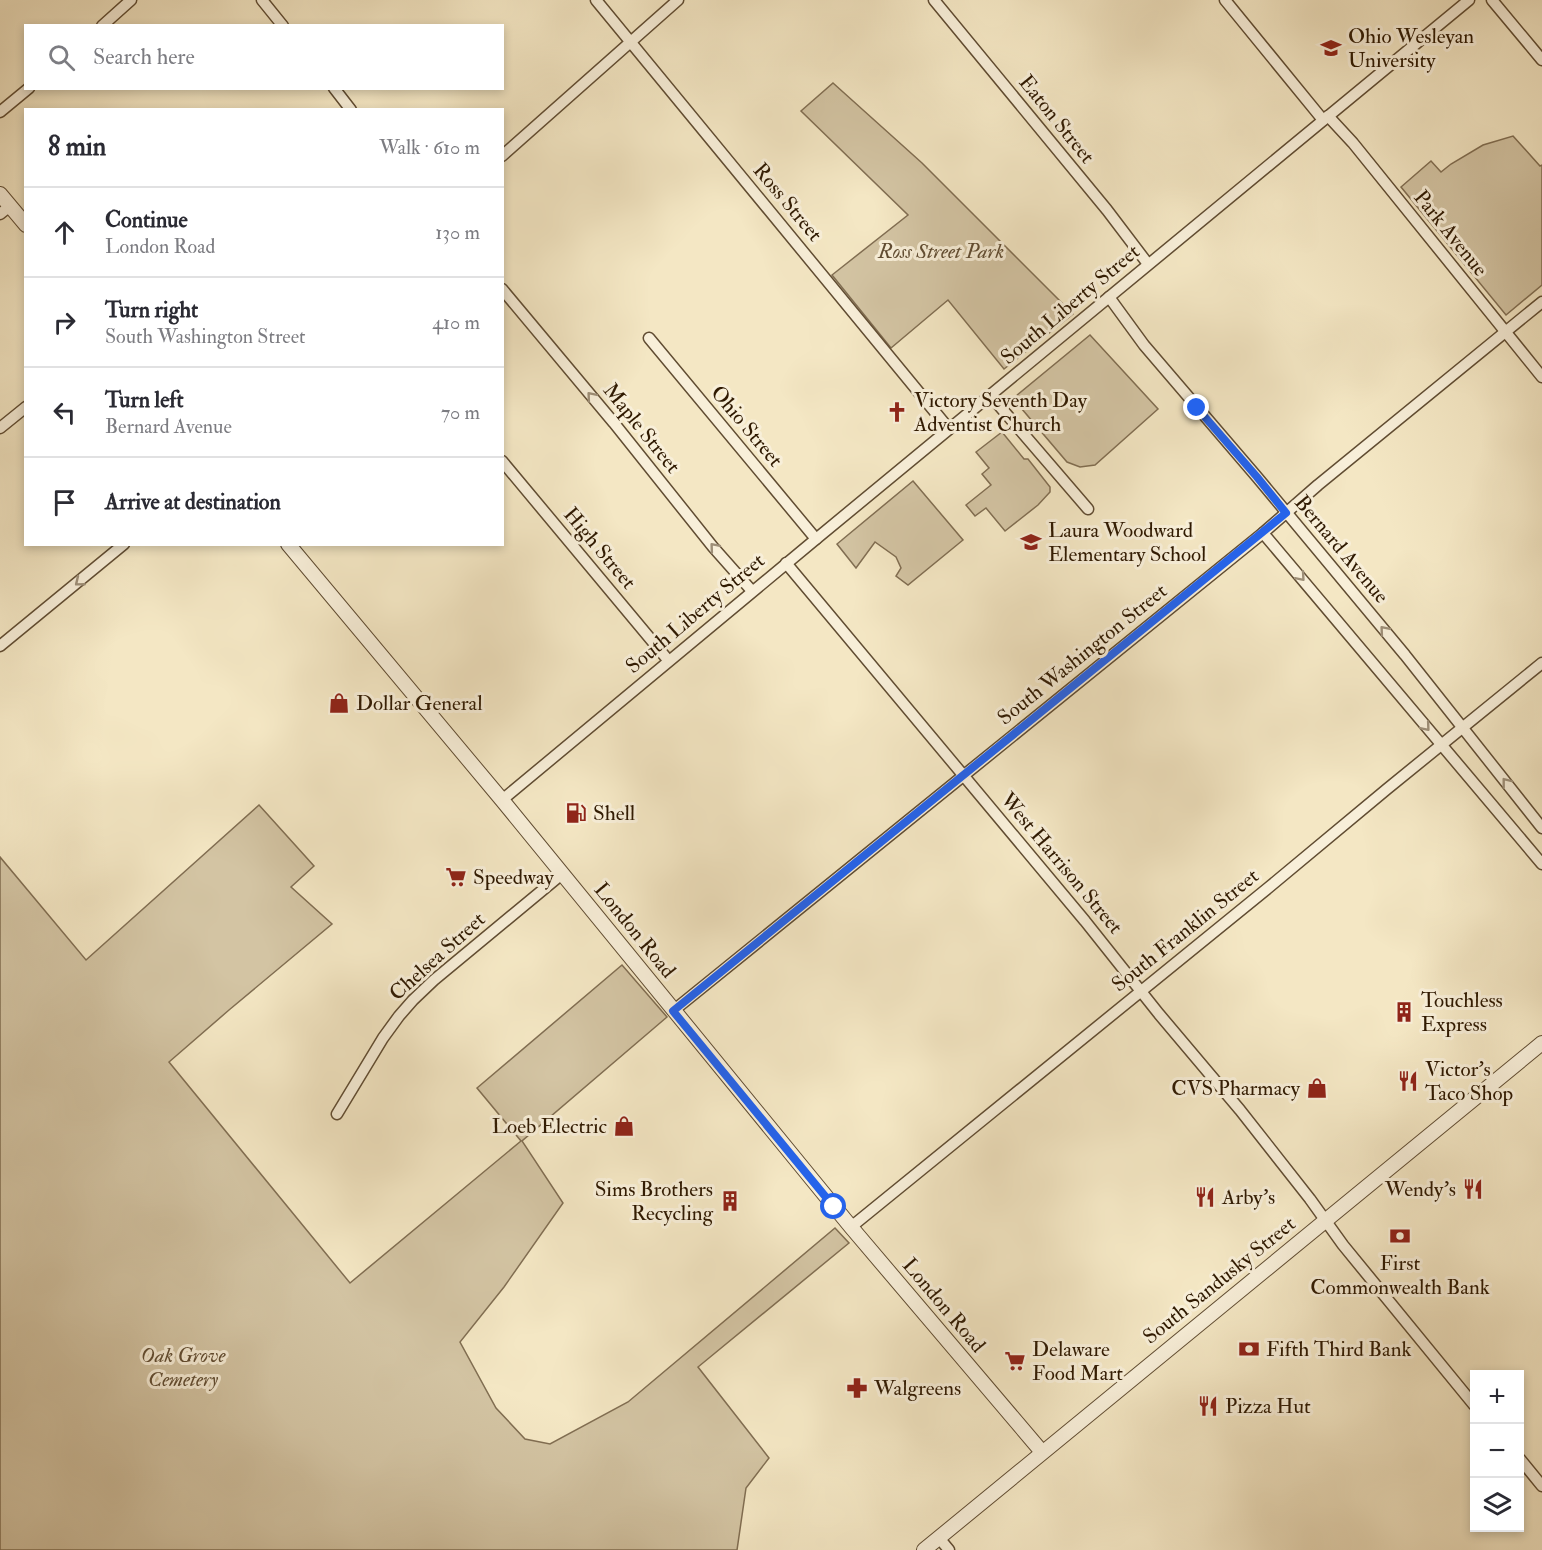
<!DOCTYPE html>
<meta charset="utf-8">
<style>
:root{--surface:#fff;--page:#f2f2f3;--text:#2b2b33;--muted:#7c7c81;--line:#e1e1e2}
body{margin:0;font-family:"IM FELL Double Pica",serif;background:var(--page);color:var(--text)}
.controls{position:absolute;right:18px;bottom:18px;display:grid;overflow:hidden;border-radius:0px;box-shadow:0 3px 9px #0003}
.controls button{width:54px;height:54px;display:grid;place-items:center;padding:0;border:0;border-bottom:2px solid var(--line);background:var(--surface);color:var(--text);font:30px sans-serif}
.stop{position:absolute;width:18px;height:18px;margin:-14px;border:4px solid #2563eb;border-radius:50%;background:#fff}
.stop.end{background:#2563eb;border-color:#fff;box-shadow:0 2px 6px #0008}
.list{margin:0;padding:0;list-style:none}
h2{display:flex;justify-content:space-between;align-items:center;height:78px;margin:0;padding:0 24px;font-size:26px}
h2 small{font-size:20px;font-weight:400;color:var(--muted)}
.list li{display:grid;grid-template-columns:39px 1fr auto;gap:18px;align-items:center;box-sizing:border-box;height:90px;padding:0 24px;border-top:2px solid var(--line)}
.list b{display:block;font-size:22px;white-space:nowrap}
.list p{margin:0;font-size:20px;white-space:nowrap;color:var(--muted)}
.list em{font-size:20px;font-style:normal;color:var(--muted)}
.icon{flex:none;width:33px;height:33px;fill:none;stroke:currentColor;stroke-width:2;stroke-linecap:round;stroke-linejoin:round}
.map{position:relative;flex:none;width:1542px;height:1550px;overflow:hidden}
.search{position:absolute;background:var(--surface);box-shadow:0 3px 9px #0003;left:24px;top:24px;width:480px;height:66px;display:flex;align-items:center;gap:15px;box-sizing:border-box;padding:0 21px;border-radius:0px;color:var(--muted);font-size:22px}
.panel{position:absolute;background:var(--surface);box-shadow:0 3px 9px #0003;left:24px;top:108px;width:480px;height:438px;border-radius:0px}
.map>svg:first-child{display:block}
.green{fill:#d3c4a3;stroke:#816e52;stroke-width:1.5}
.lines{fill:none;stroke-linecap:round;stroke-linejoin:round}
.minor-casing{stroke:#604c32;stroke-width:13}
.tertiary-casing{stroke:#604c32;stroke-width:16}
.minor{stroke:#f8efd9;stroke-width:10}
.tertiary{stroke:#f8efd9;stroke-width:14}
.oneway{stroke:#9e8f78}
.route{stroke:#2563eb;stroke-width:8}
.labels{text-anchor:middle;stroke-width:6;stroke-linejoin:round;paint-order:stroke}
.poi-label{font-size:21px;fill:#2f1901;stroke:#f8efd9;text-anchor:start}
.street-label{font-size:21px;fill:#2f1901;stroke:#f8efd9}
.park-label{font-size:21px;font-style:italic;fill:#604c32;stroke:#f8efd9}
</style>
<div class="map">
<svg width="1542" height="1550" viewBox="0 0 1542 1550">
<rect width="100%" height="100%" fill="#f4e7c4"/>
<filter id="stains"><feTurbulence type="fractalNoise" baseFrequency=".00333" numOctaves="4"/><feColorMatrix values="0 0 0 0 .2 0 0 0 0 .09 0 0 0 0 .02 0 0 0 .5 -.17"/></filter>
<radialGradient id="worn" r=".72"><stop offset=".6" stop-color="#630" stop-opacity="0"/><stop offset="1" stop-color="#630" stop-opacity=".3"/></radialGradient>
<g class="green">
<polygon points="833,83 922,163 1073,314 1004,369 948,300 891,348 832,275 908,215 801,111"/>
<polygon points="1513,136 1540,166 1542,165 1542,285 1506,315 1401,187 1431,161 1441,172 1451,164 1483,145"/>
<polygon points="1090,335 1158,409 1095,465 1080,467 1067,462 1016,402 1016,396"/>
<polygon points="1002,432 1024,459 1028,459 1050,487 1050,492 1038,505 1005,531 986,508 975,516 966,505 991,485 982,474 989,468 976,452"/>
<polygon points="913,481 963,540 908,585 896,576 901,568 896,557 875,542 856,568 837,544"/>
<polygon points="259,805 314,866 291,887 332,924 229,1010 169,1062 350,1283 521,1141 477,1088 622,965 667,1017 522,1141 563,1203 504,1287 460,1342 496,1408 525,1439 550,1444 628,1402 835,1228 849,1243 698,1367 769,1458 746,1488 737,1550 0,1550 0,857 86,960"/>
</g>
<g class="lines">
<g class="minor-casing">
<g id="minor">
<polyline points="262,0 283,26"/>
<polyline points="596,0 949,429"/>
<polyline points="934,0 1107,210 1148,264"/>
<polyline points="1225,0 1323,120"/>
<polyline points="1492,0 1542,60"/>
<polyline points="102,26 131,0"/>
<polyline points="334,88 351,110"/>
<polyline points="0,112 29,88"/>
<polyline points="1328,116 1353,143 1542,377"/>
<polyline points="502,156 678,0"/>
<polyline points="0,214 10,206"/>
<polyline points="502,289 614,423 713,547 752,591"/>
<polyline points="1109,297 1144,345 1257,477 1405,655 1542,828"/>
<polyline points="649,338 816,539"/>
<polyline points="990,395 1088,509"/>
<polyline points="0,428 26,407"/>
<polyline points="502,461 668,660"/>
<polyline points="1263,533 1542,864"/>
<polyline points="786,563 1085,921 1159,1014 1240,1110 1310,1199 1343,1245 1474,1405"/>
<polyline points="0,646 124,544"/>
<polyline points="502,800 816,539 1469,0"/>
<polyline points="673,1011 1263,533 1318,485 1542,302"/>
<polyline points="337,1114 383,1038 399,1016 413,1000 434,980 562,874"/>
<polyline points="851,1227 1268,888 1387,789 1542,663"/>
<polyline points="1520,1459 1542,1486"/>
<polyline points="939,1538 949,1550"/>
</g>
</g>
<g class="tertiary-casing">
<g id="tertiary">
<polyline points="0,194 26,225"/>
<polyline points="288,544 502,800 851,1227 1042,1452"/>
<polyline points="924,1550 1542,1043"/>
</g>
</g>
<use href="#minor" class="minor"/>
<use href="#tertiary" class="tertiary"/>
</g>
<defs><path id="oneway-chevron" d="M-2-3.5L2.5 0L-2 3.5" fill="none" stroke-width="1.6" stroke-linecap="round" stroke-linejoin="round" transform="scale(1.5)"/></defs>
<g class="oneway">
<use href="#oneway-chevron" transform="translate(591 396) rotate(-130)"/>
<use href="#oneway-chevron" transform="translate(714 547) rotate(-130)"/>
<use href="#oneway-chevron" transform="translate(1301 577) rotate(49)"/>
<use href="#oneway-chevron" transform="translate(79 582) rotate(141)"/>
<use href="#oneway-chevron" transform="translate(1384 630) rotate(-130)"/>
<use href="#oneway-chevron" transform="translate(1426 727) rotate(50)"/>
<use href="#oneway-chevron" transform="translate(1506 782) rotate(-128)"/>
</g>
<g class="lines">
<polyline class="route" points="834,1207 673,1011 1286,513 1257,477 1197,408"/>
</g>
<defs>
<g id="university-bare" transform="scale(1.62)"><path d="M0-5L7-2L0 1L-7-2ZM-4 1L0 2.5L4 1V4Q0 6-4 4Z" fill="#8f2418" stroke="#f8efd9" stroke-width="2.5" paint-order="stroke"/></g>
<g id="church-bare" transform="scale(1.62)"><path d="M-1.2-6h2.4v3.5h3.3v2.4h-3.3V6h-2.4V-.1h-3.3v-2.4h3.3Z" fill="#8f2418" stroke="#f8efd9" stroke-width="2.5" paint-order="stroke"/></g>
<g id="school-bare" transform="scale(1.62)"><path d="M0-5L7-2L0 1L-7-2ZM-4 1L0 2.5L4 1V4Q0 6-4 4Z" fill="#8f2418" stroke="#f8efd9" stroke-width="2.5" paint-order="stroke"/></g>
<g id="shop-bare" transform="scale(1.62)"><path d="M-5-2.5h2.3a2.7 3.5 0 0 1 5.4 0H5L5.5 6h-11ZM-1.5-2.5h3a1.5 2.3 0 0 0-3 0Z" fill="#8f2418" stroke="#f8efd9" stroke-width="2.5" paint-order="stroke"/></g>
<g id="fuel-bare" transform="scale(1.62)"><path d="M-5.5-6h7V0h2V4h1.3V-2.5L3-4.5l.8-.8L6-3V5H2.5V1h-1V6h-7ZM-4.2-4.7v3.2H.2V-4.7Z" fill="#8f2418" stroke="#f8efd9" stroke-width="2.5" paint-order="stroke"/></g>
<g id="supermarket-bare" transform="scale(1.62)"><path d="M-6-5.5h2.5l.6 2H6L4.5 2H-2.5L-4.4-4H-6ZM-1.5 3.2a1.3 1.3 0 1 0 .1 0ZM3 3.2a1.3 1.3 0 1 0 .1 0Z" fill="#8f2418" stroke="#f8efd9" stroke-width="2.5" paint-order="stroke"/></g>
<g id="building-bare" transform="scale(1.62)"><path d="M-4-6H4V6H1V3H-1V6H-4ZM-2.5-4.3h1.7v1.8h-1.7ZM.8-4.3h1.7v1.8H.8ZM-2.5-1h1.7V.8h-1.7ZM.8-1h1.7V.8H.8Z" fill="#8f2418" stroke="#f8efd9" stroke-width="2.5" paint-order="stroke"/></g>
<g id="restaurant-bare" transform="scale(1.62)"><path d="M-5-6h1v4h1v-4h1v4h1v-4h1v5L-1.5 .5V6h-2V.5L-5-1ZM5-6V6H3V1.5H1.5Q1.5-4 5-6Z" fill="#8f2418" stroke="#f8efd9" stroke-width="2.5" paint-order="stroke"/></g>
<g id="bank-bare" transform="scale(1.62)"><path d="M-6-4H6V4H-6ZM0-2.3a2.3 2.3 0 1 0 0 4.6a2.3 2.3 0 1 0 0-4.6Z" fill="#8f2418" stroke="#f8efd9" stroke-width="2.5" paint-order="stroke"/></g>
<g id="pharmacy-bare" transform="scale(1.62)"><path d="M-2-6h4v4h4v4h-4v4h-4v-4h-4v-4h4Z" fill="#8f2418" stroke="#f8efd9" stroke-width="2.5" paint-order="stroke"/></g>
</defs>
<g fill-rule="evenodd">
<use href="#university-bare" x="1331" y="48"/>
<use href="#church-bare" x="897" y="412"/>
<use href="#school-bare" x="1031" y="542"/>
<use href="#shop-bare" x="339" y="703"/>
<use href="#fuel-bare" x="576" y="813"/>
<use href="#supermarket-bare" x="456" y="877"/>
<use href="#building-bare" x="1404" y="1012"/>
<use href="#restaurant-bare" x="1408" y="1081"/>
<use href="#shop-bare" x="1317" y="1088"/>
<use href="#shop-bare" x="624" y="1126"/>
<use href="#restaurant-bare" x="1473" y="1189"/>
<use href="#restaurant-bare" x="1205" y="1197"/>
<use href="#building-bare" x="730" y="1201"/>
<use href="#bank-bare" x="1400" y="1236"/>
<use href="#bank-bare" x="1249" y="1349"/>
<use href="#supermarket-bare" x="1015" y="1361"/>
<use href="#pharmacy-bare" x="857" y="1388"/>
<use href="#restaurant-bare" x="1208" y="1406"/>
</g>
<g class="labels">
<g class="poi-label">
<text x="1348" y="43">Ohio Wesleyan<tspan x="1348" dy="24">University</tspan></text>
<text x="914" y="407">Victory Seventh Day<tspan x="914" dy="24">Adventist Church</tspan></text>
<text x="1048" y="537">Laura Woodward<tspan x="1048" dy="24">Elementary School</tspan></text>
<text x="356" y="710">Dollar General</text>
<text x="593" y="820">Shell</text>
<text x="473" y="884">Speedway</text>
<text x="1421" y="1007">Touchless<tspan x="1421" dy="24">Express</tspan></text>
<text x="1425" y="1076">Victor's<tspan x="1425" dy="24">Taco Shop</tspan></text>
<text x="1300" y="1095" text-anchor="end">CVS Pharmacy</text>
<text x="607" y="1133" text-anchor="end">Loeb Electric</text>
<text x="713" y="1196" text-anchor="end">Sims Brothers<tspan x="713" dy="24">Recycling</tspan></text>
<text x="1456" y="1196" text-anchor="end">Wendy's</text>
<text x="1222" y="1204">Arby's</text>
<text x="1400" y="1270" text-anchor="middle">First<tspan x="1400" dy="24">Commonwealth Bank</tspan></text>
<text x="1032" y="1356">Delaware<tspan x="1032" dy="24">Food Mart</tspan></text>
<text x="1266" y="1356">Fifth Third Bank</text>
<text x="874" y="1395">Walgreens</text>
<text x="1225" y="1413">Pizza Hut</text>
</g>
<g class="street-label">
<text transform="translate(1057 119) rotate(51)" y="7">Eaton Street</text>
<text transform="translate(788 202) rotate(50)" y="7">Ross Street</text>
<text transform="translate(1451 233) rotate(51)" y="7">Park Avenue</text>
<text transform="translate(1070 304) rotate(-40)" y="7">South Liberty Street</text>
<text transform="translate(747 426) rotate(50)" y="7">Ohio Street</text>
<text transform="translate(642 428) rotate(51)" y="7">Maple Street</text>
<text transform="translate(600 548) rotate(50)" y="7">High Street</text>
<text transform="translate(1342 549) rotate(50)" y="7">Bernard Avenue</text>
<text transform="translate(695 613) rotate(-40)" y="7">South Liberty Street</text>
<text transform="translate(1082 654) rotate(-39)" y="7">South Washington Street</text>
<text transform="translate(1062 863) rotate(50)" y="7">West Harrison Street</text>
<text transform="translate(635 930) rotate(51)" y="7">London Road</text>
<text transform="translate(1185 930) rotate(-39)" y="7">South Franklin Street</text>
<text transform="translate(437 956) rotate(-42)" y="7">Chelsea Street</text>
<text transform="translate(1219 1280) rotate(-39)" y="7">South Sandusky Street</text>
<text transform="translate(944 1305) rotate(50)" y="7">London Road</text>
</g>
<g class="park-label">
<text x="941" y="258">Ross Street Park</text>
<text x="183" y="1362">Oak Grove<tspan x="183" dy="24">Cemetery</tspan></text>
</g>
</g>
<rect width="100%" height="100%" filter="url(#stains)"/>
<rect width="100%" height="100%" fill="url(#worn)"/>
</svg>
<div class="controls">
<button>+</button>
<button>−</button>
<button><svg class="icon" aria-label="layers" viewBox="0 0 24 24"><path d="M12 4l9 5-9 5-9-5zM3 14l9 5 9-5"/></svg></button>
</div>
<div class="stop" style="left:834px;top:1207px"></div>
<div class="stop end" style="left:1197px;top:408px"></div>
<div class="search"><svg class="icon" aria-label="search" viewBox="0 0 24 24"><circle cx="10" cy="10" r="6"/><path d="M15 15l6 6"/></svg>Search here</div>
<section class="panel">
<h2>8 min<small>Walk · 610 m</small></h2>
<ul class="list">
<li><svg class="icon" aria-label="ahead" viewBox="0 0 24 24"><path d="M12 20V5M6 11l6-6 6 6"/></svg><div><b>Continue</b><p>London Road</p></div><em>130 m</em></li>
<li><svg class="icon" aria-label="right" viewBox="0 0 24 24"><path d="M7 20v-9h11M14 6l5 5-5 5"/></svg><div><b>Turn right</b><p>South Washington Street</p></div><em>410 m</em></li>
<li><svg class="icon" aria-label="left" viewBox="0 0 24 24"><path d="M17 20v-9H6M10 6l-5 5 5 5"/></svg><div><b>Turn left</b><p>Bernard Avenue</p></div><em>70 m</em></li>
<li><svg class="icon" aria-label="arrive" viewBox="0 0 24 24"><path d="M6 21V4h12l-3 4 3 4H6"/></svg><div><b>Arrive at destination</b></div></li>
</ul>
</section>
</div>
